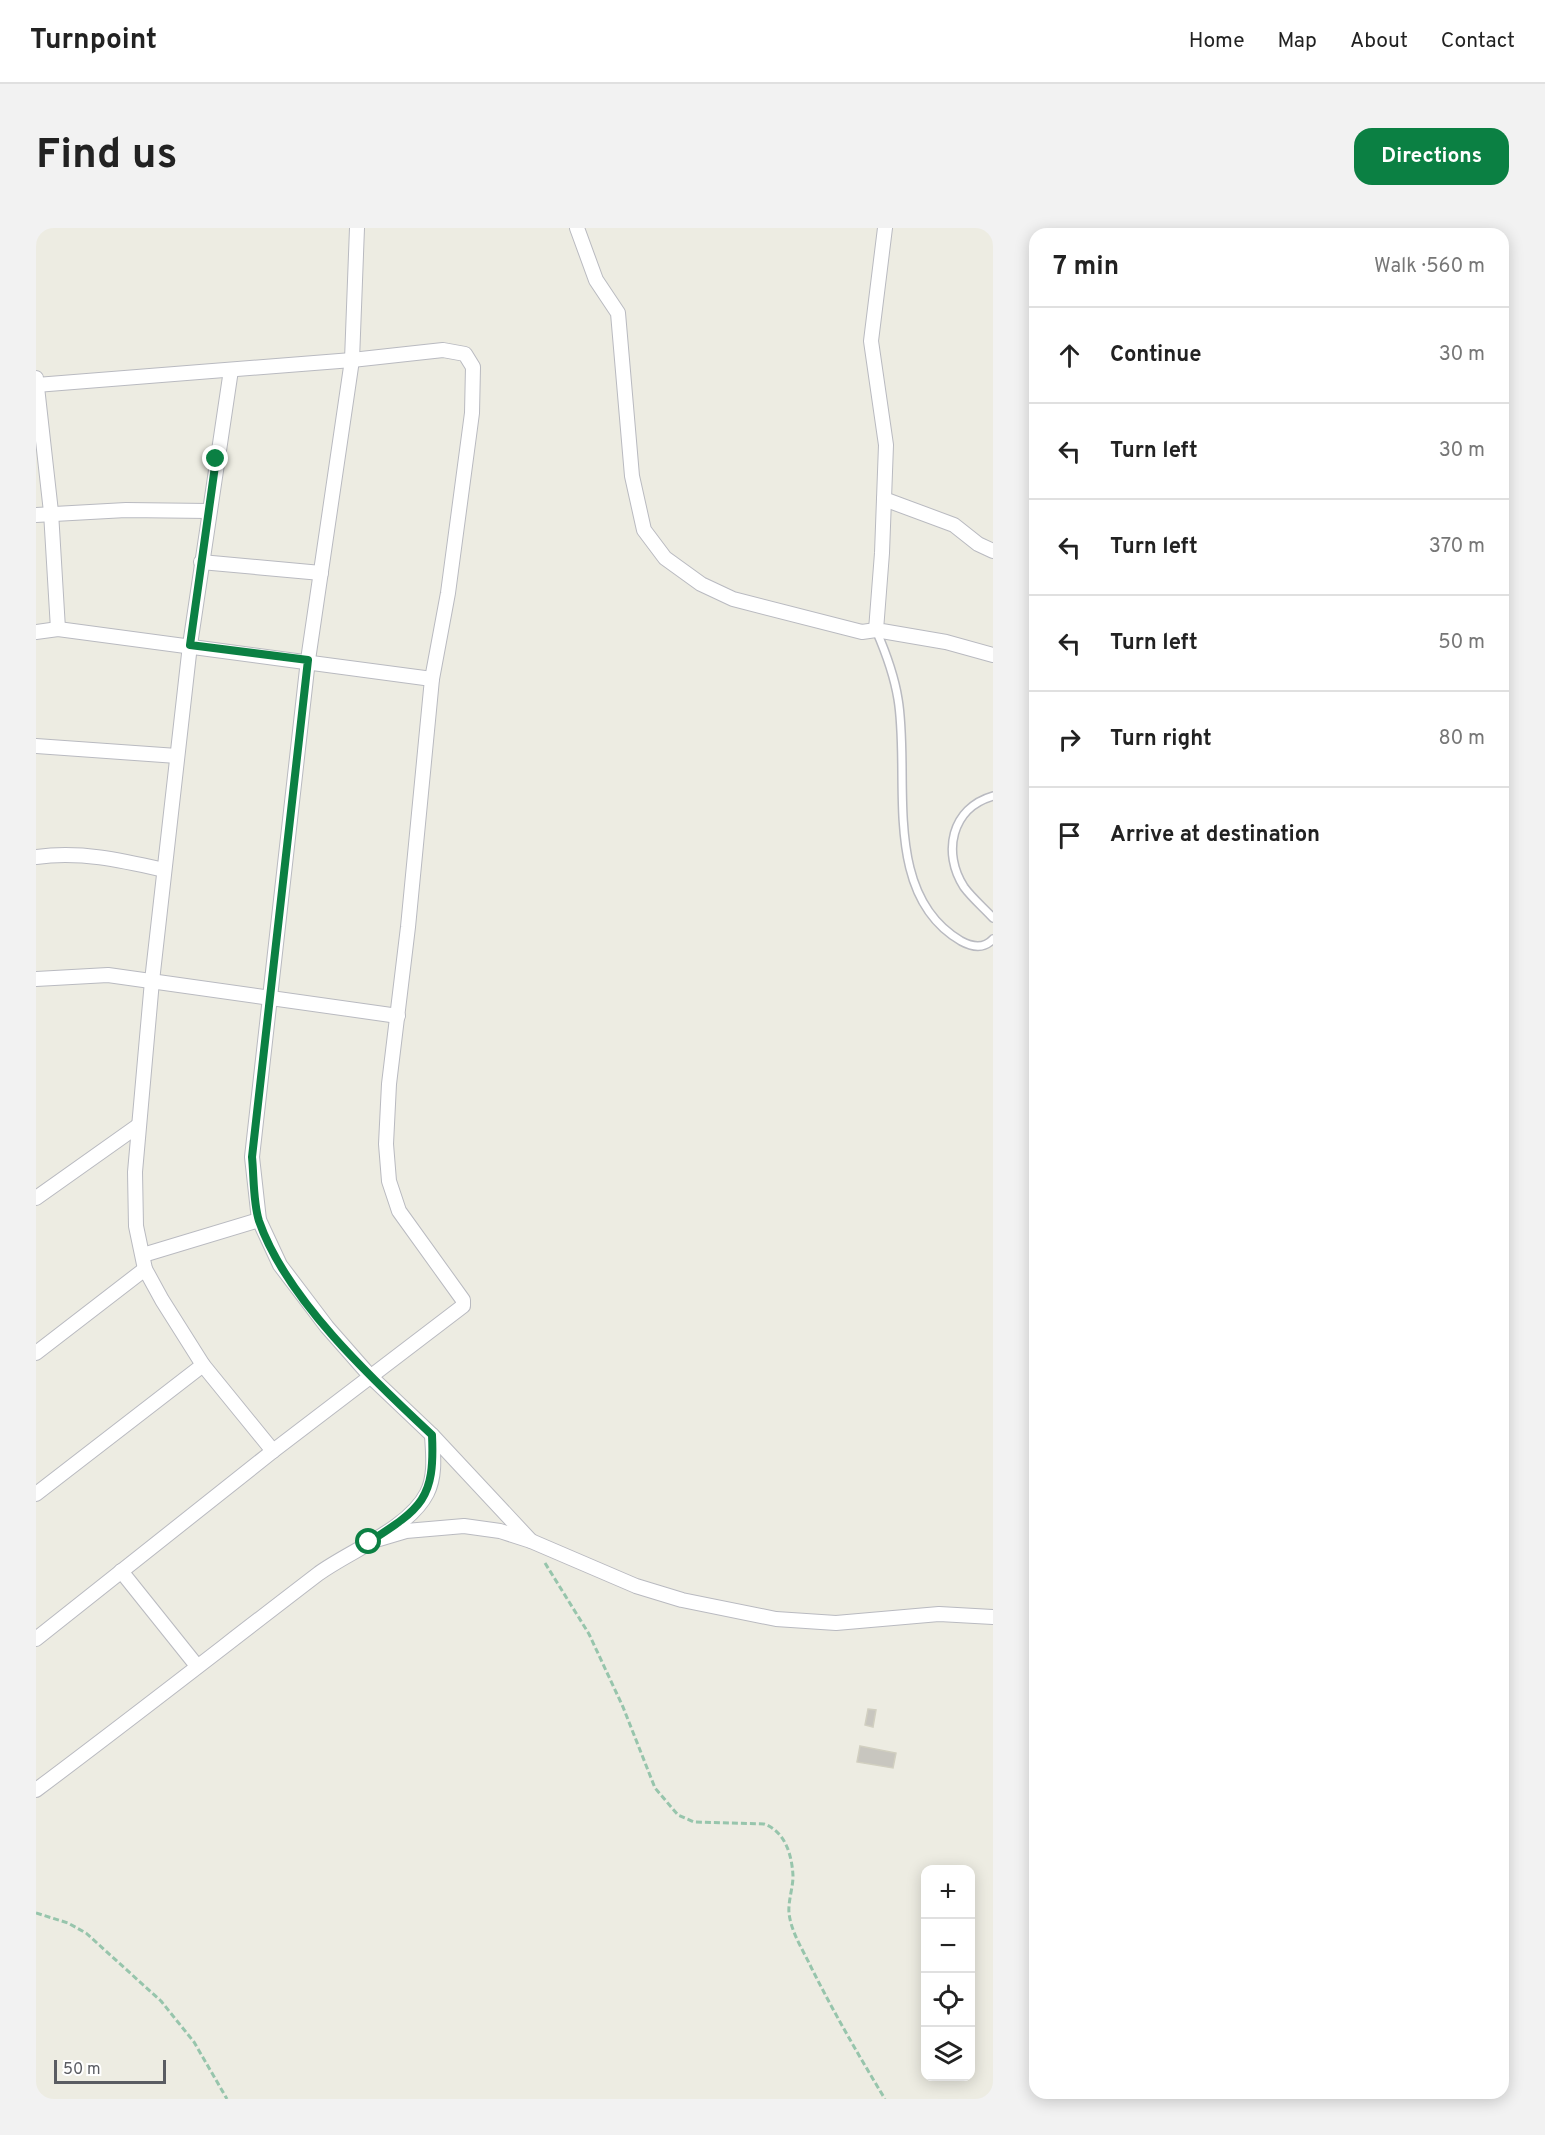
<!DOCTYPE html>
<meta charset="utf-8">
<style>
:root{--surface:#fff;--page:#f2f2f2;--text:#222;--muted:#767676;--line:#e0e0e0;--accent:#0b8043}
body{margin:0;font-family:Overpass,sans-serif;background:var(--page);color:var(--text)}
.controls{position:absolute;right:18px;bottom:18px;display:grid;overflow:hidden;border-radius:12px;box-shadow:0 3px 15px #0003}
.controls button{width:54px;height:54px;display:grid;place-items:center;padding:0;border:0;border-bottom:2px solid var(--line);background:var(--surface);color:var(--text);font:30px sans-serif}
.scale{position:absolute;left:18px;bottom:15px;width:112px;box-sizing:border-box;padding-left:6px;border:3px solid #5a5c62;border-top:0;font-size:16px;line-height:21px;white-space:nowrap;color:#5a5c62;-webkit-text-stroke:4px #fff;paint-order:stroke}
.stop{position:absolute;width:18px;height:18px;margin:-14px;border:4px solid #0b8043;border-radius:50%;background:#fff}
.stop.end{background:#0b8043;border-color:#fff;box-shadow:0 2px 6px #0008}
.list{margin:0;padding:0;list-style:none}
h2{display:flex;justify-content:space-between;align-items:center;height:78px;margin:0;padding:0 24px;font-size:26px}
h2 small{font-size:20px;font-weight:400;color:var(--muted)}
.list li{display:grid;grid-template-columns:39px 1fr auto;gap:18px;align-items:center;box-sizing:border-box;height:96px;padding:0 24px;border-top:2px solid var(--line)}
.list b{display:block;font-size:22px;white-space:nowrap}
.list em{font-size:20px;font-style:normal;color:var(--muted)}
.icon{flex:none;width:33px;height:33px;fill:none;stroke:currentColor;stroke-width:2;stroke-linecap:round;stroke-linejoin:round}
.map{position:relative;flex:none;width:957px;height:1871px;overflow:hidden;border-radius:18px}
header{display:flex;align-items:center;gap:36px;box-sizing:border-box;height:84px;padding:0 30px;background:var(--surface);border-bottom:2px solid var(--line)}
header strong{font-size:28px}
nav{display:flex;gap:33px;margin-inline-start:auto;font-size:21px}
.intro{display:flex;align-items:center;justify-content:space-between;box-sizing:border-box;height:144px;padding:0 36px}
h1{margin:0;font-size:42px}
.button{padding:15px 27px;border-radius:18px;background:var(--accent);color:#fff;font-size:21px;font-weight:700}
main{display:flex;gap:36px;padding:0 36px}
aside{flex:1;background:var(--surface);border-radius:18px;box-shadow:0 3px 15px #0003}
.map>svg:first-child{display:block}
.building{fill:#c8c6bf;stroke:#d1cfc0;stroke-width:1.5}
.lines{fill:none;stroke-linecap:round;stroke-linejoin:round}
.lane-casing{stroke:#b9bac0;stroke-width:10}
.street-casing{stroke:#b9bac0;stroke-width:16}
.path{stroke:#97c5ac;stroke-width:3;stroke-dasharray:6 3;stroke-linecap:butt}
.lane{stroke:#fff;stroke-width:7}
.street{stroke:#fff;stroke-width:14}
.route{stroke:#0b8043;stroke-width:8}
</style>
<header>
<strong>Turnpoint</strong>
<nav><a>Home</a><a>Map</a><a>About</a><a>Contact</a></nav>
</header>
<div class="intro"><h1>Find us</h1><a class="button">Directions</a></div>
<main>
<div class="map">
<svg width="957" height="1871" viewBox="0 0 957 1871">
<rect width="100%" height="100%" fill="#edece2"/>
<g class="building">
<polygon points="832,1481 840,1482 837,1499 829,1497"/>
<polygon points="824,1518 860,1525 857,1540 821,1534"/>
</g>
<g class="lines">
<g class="lane-casing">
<g id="lane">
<path d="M840 402C850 425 858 446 862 471 875 547 844 666 925 713 936 719 948 721 957 711"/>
<path d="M957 568C915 580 906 625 928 659 936 670 948 680 957 690"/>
</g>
</g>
<g class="street-casing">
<g id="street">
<polyline points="321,0 316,132 272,432 216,929 223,992 244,1037 291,1099 335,1149 396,1207 495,1313"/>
<polyline points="541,0 560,52 582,85 596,248 608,302 629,330 665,356 697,371 826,404 840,402"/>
<polyline points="849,0 835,113 850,217 846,325 840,402 910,414 957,427"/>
<polyline points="195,142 154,417 116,753 99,944 100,998 109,1041 126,1072 167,1137 237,1223"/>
<polyline points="0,150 15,284 22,401"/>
<polyline points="0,157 316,132 407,122 429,126 437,139 436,185 412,365 396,451 372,699 353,856 350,916 353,953 363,983 427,1072 427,1078 237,1223 0,1411"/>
<polyline points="848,271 918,297 942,316 957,323"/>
<polyline points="0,287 90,282 173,283"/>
<polyline points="165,334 285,345"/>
<polyline points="0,404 22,401 396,451"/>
<polyline points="0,518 141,528"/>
<path d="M0 629C45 623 84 632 128 642"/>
<polyline points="0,751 72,747 362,788"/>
<polyline points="0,970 103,897"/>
<polyline points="107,1027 223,992"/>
<polyline points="0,1125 109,1041"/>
<polyline points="0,1266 167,1137"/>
<polyline points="333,1314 370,1303 428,1298 464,1303 495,1313 600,1358 646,1372 740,1391 800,1395 903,1386 957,1389"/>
<polyline points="85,1343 161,1438"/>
<path d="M0 1562C95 1491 188 1418 282 1346 313 1323 373 1301 391 1265 400 1247 397 1226 396 1207"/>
</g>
</g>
<g class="path">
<path d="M509 1335 553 1406 587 1479 619 1560 642 1587 658 1594 728 1596C749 1603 756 1627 757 1648 757 1660 752 1673 753 1685 755 1704 767 1722 775 1739 798 1785 823 1828 849 1871"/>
<polyline points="0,1685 32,1695 50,1705 125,1773 158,1814 191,1871"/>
</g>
<use href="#lane" class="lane"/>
<use href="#street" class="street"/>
</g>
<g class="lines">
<path class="route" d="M180 231 154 417 272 432 216 929C218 949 217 974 223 993 250 1071 337 1152 396 1207 399 1271 386 1280 333 1314"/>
</g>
</svg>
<div class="controls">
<button>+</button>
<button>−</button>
<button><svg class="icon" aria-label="locate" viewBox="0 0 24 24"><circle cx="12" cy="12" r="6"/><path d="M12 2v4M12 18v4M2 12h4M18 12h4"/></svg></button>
<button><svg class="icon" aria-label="layers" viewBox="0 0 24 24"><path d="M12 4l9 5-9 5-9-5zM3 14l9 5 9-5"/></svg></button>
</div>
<div class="scale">50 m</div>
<div class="stop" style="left:333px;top:1314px"></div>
<div class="stop end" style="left:180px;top:231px"></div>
</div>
<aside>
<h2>7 min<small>Walk · 560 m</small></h2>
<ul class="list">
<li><svg class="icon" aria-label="ahead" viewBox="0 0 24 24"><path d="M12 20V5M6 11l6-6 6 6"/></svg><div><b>Continue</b></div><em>30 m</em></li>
<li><svg class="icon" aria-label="left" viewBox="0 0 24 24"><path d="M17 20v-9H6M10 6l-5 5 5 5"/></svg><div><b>Turn left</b></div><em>30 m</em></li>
<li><svg class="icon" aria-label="left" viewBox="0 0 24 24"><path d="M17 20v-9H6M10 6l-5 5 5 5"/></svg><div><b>Turn left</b></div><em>370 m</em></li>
<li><svg class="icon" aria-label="left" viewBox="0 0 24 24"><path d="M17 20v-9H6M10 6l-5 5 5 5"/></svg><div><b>Turn left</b></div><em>50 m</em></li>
<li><svg class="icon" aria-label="right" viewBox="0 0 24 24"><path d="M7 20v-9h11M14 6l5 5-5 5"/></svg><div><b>Turn right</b></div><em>80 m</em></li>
<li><svg class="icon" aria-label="arrive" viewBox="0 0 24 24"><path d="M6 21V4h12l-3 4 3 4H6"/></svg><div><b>Arrive at destination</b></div></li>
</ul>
</aside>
</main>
